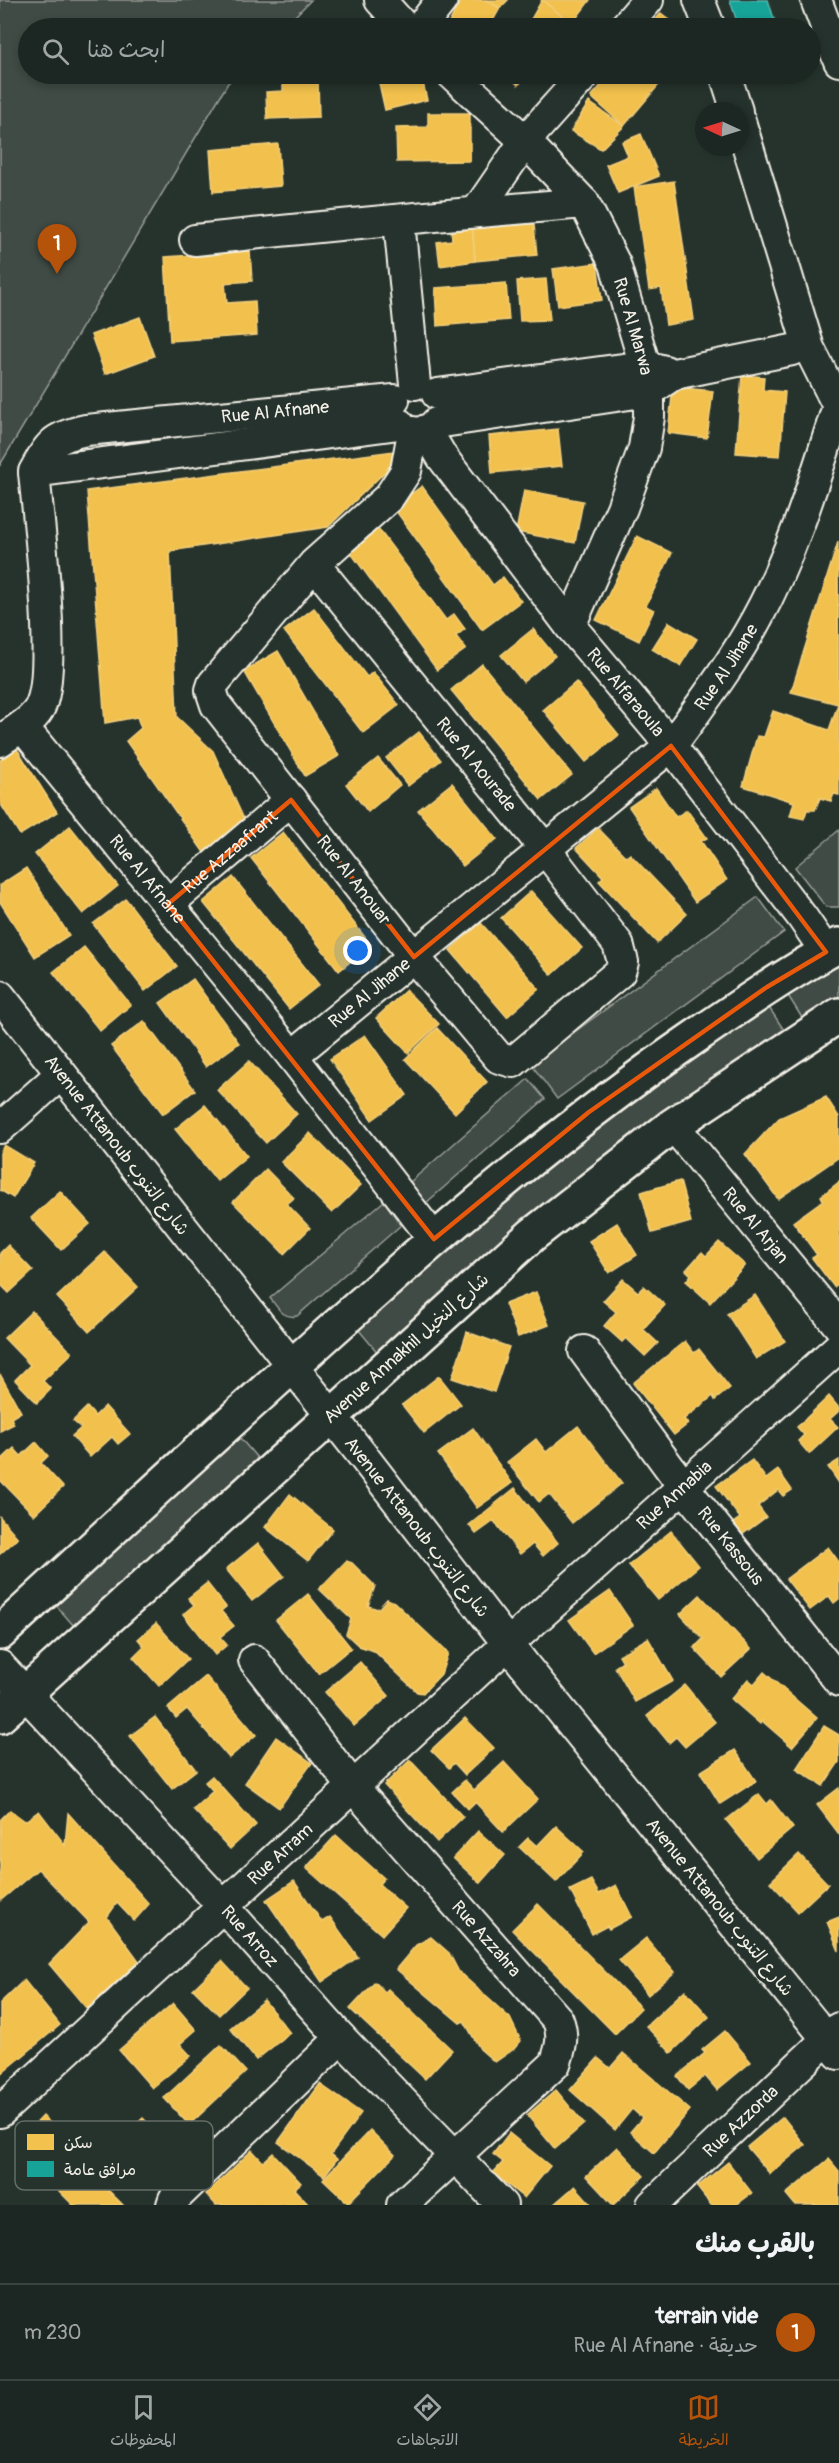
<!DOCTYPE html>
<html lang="ar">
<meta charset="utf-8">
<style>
:root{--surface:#1c2622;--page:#29322f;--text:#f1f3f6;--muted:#a0a5a5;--line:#3a4340;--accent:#b45309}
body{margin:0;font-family:Pangolin,"Playpen Sans Arabic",sans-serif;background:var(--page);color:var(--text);direction:rtl}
.compass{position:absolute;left:695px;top:102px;width:54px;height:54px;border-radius:50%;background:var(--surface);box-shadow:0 3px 9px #0003;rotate:274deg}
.you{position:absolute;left:358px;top:951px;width:21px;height:21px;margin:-15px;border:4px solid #fff;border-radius:50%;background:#1a73e8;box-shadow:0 0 0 9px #1a73e833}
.badge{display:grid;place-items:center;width:39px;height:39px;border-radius:50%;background:var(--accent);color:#fff;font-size:20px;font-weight:700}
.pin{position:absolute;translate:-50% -50px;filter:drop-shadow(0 2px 3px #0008)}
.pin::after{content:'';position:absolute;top:32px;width:21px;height:18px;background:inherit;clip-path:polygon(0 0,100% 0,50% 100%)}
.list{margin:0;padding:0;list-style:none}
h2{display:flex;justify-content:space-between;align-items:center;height:78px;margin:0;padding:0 24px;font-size:26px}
h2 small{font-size:20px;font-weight:400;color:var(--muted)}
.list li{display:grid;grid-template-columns:39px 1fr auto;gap:18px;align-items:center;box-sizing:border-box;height:96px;padding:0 24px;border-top:2px solid var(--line)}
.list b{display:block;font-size:22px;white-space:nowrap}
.list p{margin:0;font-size:20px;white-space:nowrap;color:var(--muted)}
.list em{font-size:20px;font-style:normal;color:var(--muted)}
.icon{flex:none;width:33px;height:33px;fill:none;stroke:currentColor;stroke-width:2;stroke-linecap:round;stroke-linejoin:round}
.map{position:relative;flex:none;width:839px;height:2205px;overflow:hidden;direction:ltr}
.search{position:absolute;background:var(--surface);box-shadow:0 3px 9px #0003;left:18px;right:18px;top:18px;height:66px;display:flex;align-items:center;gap:15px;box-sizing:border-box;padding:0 21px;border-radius:33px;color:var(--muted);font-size:22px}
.sheet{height:174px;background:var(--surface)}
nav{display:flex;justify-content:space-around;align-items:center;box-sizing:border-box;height:84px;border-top:2px solid var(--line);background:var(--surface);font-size:16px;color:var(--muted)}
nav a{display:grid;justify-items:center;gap:3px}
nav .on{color:var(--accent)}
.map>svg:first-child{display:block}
.green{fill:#414b45;stroke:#9a9e96;stroke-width:1.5}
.homes{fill:#f2c14e;stroke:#f3cf7c;stroke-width:1.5}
.public{fill:#17a398;stroke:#59bab0;stroke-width:1.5}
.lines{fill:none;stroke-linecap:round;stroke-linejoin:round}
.minor-casing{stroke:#f4f1e8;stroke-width:34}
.major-casing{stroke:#f4f1e8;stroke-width:38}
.minor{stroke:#26332d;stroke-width:30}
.major{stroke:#26332d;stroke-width:33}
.marked{fill:none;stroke:#e8590c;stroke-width:4.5;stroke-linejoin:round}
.labels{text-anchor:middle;stroke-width:6;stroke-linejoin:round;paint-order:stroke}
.street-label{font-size:18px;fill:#f4f1e8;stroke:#26332d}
.key{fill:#26332d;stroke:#646c65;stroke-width:1.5}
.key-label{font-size:16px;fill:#f4f1e8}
</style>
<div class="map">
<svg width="839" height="2205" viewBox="0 0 839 2205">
<rect width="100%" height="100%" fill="#26332d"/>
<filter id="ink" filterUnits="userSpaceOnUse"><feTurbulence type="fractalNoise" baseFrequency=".0167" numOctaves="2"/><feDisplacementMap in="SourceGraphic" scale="12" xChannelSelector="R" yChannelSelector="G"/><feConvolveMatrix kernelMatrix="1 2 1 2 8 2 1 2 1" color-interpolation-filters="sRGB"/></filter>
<g filter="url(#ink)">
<g class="green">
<polygon points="0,0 311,0 283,28 28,28 28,74 238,74 228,83 0,465"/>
<polygon points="839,830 839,907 826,907 795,867"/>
<polygon points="758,897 784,932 557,1099 531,1064"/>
<polygon points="839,963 839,1000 804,1021 787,994"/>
<path d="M768 1006 786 1033C712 1079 641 1127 573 1182 506 1236 443 1296 378 1353L358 1329 508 1196 626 1104Z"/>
<polygon points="528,1079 545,1099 426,1203 409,1183"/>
<path d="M384 1201 401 1225 297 1316C283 1319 278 1308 270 1298Z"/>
<polygon points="240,1438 259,1460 74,1626 55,1604"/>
</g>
<g class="homes">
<polygon points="461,0 486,0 500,8 489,28 459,28 449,23"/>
<polygon points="486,0 508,0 500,8"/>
<polygon points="542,0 590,0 572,24"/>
<polygon points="542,0 572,24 569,28 526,28"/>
<polygon points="661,13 680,28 649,28"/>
<polygon points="377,74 421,74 427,100 385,110"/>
<polygon points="507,74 530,74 518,85"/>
<polygon points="611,74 668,74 624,126 591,97"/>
<polygon points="318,79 319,117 267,119 266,92 283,91 283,80"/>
<polygon points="589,102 624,126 601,149 571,131"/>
<polygon points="428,113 470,113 470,161 397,162 396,128 428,127"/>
<polygon points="641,134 659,176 618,193 606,165 628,156 622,142"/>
<polygon points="278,144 281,186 213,192 210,150"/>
<polygon points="674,181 694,320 666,325 661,288 649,290 634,187"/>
<polygon points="533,215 537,255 475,261 472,225"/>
<polygon points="472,225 475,261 440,266 437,242 452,240 451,227"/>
<polygon points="250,251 252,281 225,283 227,303 255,301 257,335 170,341 165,257"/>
<polygon points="597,263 602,300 558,306 553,269"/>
<polygon points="546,279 550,320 520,321 517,281"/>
<polygon points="506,283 509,320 437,326 435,288"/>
<polygon points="140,317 154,356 105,374 91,335"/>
<polygon points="742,375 764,377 763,390 785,392 780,456 736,453"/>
<polygon points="673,387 713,391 707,438 668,433"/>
<polygon points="558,429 562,466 492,473 489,436"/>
<polygon points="394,451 398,459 328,527 170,551 177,717 213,751 247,826 205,854 126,741 141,728 137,717 105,723 87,491"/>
<polygon points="422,486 493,585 503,577 521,601 482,630 393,507"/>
<polygon points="524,490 583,501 575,543 516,532"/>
<polygon points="377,527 446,620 454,614 465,629 456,636 466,649 437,670 348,549"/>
<polygon points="637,536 672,553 646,606 654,610 639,641 596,620"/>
<polygon points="838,542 839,795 834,794 831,801 820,798 815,810 807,810 804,819 790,816 794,802 743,786 757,736 764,737 773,711 829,730 838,704 791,692"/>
<polygon points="314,608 367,677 373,672 399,705 363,733 284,631"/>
<polygon points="669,622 697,639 680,666 652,649"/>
<polygon points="533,629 555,656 523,682 501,655"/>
<polygon points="278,651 339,756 305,776 244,671"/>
<polygon points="482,664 572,775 541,800 451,690"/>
<polygon points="576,682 619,735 586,762 543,710"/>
<polygon points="419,732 441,760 408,786 386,758"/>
<polygon points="17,749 57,812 20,835 0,803 0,760"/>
<polygon points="378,758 400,785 368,812 346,784"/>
<polygon points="452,783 497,839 463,866 418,810"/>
<polygon points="656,788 676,817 687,810 707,838 701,841 727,880 695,902 629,807"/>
<polygon points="70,826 118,886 83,914 35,854"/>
<polygon points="598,828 626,857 630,854 687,914 657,943 599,881 603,877 576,848"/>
<polygon points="283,832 371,945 339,971 251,858"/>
<polygon points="26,868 69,935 35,957 0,902 0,885"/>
<polygon points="233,877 319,985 289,1009 203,902"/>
<polygon points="531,891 582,948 552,975 501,918"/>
<polygon points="126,899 177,966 145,991 93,924"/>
<polygon points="481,923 539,989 507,1017 450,950"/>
<polygon points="84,947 131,1005 100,1031 53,972"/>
<polygon points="193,979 239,1043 206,1067 160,1003"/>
<polygon points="406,990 439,1024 408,1053 376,1018"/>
<polygon points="144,1021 195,1090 163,1114 111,1046"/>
<polygon points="437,1028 487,1082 455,1113 405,1059"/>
<polygon points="365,1035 407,1095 372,1120 330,1059"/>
<polygon points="249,1061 297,1114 266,1143 217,1090"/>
<polygon points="826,1097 839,1117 839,1157 778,1199 745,1154 779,1118"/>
<polygon points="205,1105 247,1156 217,1181 175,1129"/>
<polygon points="310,1133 361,1185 332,1213 281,1162"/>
<polygon points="4,1145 34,1163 13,1198 0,1190 0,1153"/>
<polygon points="266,1169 294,1198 287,1204 310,1228 284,1254 233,1202"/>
<polygon points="680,1181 691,1222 652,1233 641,1192"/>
<polygon points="839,1182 839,1283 834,1287 812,1258 817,1255 793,1222 823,1200 821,1196"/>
<polygon points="60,1191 90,1224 61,1250 31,1218"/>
<polygon points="617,1223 637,1255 609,1273 589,1241"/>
<polygon points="719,1242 745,1265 710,1303 686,1281 691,1275 686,1270 702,1252 706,1256"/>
<polygon points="8,1245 33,1271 9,1293 0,1284 0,1253"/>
<polygon points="105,1252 138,1287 89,1332 57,1297"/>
<polygon points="623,1279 638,1292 644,1286 665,1305 643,1329 658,1343 645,1356 626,1338 622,1342 604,1326 616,1312 603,1301"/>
<polygon points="536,1292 549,1325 518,1337 505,1304"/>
<polygon points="755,1295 785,1341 756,1359 727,1314"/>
<polygon points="32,1311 72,1353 43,1381 51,1389 37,1403 15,1380 30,1365 4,1338"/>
<polygon points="467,1332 509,1347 494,1392 452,1378"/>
<polygon points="685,1341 694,1353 699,1349 730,1388 715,1400 713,1396 684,1419 688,1424 674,1435 633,1383"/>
<polygon points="0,1374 21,1412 11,1418 14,1424 0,1431"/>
<polygon points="439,1376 461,1404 424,1433 402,1405"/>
<polygon points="829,1396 839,1408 839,1411 830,1419 838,1427 809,1454 798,1441 804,1435 797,1427"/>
<polygon points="105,1406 130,1434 118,1444 112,1437 90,1457 72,1436 81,1428 73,1421 87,1407 95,1416"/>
<polygon points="578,1426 622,1483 572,1523 549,1494 539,1502 507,1462 536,1439 546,1452"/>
<polygon points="473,1428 512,1483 477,1508 438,1454"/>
<polygon points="36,1442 48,1456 41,1463 63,1487 34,1515 0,1480 0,1461 14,1448 21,1456"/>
<polygon points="752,1460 766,1479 778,1470 792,1490 783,1496 778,1490 758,1506 766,1517 735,1540 726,1528 740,1518 716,1486"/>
<polygon points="839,1460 839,1483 828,1467"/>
<polygon points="515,1488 558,1543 543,1556 533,1544 520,1554 494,1521 476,1534 469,1525"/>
<polygon points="290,1494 333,1529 308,1561 265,1527"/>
<polygon points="0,1517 18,1538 0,1554"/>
<polygon points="671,1531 699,1566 658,1600 629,1565"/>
<polygon points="258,1543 284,1576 252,1601 226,1569"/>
<polygon points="828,1547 839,1562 839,1599 834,1603 829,1596 810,1610 786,1579"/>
<polygon points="346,1561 352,1563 375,1586 368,1606 378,1609 387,1599 394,1602 448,1653 441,1674 423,1693 417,1692 374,1651 359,1646 346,1634 351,1619 319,1589"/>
<polygon points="207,1583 226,1607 221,1611 234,1626 220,1637 227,1645 215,1655 183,1614 194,1605 188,1598"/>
<polygon points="610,1591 633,1625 593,1653 569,1620"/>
<polygon points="308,1594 351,1648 319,1674 276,1620"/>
<polygon points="700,1595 751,1649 721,1677 694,1648 703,1639 680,1614"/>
<polygon points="156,1623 188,1659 159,1686 133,1657 144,1646 138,1639"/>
<polygon points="648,1638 673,1681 635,1702 615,1667 623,1662 619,1655"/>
<polygon points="360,1662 389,1696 354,1726 325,1692"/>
<polygon points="764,1672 817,1718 792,1747 762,1721 760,1724 731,1699 748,1679 754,1684"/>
<polygon points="206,1676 256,1735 229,1758 187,1709 176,1718 168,1708"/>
<polygon points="685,1685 715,1722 685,1747 676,1737 669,1743 647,1716"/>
<polygon points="155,1717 196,1770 172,1789 130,1736"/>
<polygon points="465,1718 494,1748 465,1775 454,1763 449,1768 431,1750"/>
<polygon points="824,1726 839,1735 839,1762 823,1786 796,1769"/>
<polygon points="276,1737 312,1763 279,1808 245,1783"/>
<polygon points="735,1750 756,1781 720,1804 700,1772"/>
<polygon points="410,1760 463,1817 437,1842 384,1785"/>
<polygon points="504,1762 538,1799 503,1832 475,1802 468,1809 452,1792 465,1780 474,1790"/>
<polygon points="212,1776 256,1825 230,1849 193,1809 213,1791 205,1782"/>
<polygon points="839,1788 839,1834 817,1805"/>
<polygon points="759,1794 767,1804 771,1800 793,1828 757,1858 726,1820"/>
<polygon points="10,1810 25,1821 39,1811 65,1845 68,1813 149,1904 134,1921 117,1903 107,1917 139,1961 87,2009 49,1964 89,1922 38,1869 0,1901 0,1820"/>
<polygon points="556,1826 584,1852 556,1882 519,1847 528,1838 537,1846"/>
<polygon points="478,1831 505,1855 480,1883 453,1858"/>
<polygon points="336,1835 384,1878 379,1884 406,1908 382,1935 306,1868"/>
<polygon points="799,1854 828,1884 798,1912 770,1882"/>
<polygon points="591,1880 599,1894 616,1885 632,1917 609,1929 607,1926 592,1934 570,1890"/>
<polygon points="294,1881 322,1922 330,1917 358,1957 322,1982 266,1900"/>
<polygon points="538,1904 641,2008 615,2034 512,1930"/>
<polygon points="839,1917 839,1951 827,1922"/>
<polygon points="431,1937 449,1953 459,1972 510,2018 521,2041 514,2049 495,2062 480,2049 464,2021 460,2023 396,1969 416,1945"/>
<polygon points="646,1938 675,1972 648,1995 619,1960"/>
<polygon points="222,1961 247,1988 219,2015 193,1989"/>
<polygon points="24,1980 60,2025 0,2075 0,2003"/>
<polygon points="375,1982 385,1992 388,1989 452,2050 425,2079 350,2009"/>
<polygon points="685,1990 709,2017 671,2053 646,2026"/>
<polygon points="264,2000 290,2033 256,2060 230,2028"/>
<polygon points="173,2003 196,2030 180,2044 191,2056 152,2088 119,2050"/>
<polygon points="725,2031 751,2062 717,2090 705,2076 688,2090 677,2076 705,2053 702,2050"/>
<polygon points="221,2045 246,2072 189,2125 164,2098"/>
<polygon points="623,2053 690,2110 654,2153 630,2132 642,2118 632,2109 615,2130 570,2090 598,2058 610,2068"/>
<polygon points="320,2084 361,2113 331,2154 337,2159 324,2176 278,2142"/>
<polygon points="556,2090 584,2124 555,2149 527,2115"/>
<polygon points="43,2116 72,2144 61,2155 81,2174 86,2168 123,2205 73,2205 56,2188 58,2186 16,2144"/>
<polygon points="783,2117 805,2145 770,2174 747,2147"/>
<polygon points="143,2118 167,2144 133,2176 109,2149"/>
<polygon points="370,2130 395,2155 348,2203 323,2179"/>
<polygon points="509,2133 550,2166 524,2198 493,2173 503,2162 493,2154"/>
<polygon points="617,2147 644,2176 613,2205 586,2176"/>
<polygon points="252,2150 263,2162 273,2153 301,2183 294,2189 309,2205 216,2205 206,2194"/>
<polygon points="829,2159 839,2171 839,2205 795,2205 786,2194"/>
<polygon points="728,2162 752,2193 736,2205 711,2205 697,2187"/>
<polygon points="575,2186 592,2205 553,2205"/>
</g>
<polygon class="public" points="730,0 768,0 777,28 739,28"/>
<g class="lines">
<g class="minor-casing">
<g id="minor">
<polyline points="380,0 405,28"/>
<polyline points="699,0 710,28"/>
<polyline points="816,0 839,61"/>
<polyline points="420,28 442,0"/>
<polyline points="624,28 648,0"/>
<path id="s1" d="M452 74 525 141 584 203 615 264 645 366 649 391V417L644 448 622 508 570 626"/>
<polyline points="725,74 737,111"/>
<polyline points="477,211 525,141 585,74"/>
<polyline points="399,221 415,384"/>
<path d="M195 240C324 226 454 214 584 203"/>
<polyline points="437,394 645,366 665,371"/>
<polyline points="436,423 649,391 674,374 792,350"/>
<path id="s2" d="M426 430 442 457 570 626 671 746 802 917 826 952"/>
<polyline points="34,472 399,424"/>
<path id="s3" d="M314 564 545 849 618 944 623 962 620 972 513 1062 499 1058 414 957 216 705 211 690 213 684 314 564 389 497 406 471 413 432"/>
<path id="s4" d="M22 726 292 1056 434 1239"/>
<path id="s5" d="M0 741C12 732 31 723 39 709 59 674 38 519 34 472 49 444 53 437 86 430L394 400"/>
<path id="s6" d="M168 904 291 800"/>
<polyline points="0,996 363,1456 525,1666 839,2054"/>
<path id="s7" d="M292 1056 671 746C701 705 732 664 756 620 793 553 815 478 838 406L809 348 740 121"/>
<path id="s8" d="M673 1125 839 1326"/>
<polyline points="0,1128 61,1074"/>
<path id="s9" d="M584 1351 683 1486 839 1681"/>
<path id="s10" d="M254 1660 354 1788 558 2020C564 2036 561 2048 555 2064L402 2205"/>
<path id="s11" d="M0 1666 222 1905 341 2038 502 2205"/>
<path id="s12" d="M0 2112 508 1644 839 1347"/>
<polyline points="172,2205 174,2199 341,2038"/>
<path id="s13" d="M652 2205 839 2028"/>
</g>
</g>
<g class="major-casing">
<g id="major">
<path d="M0 1633C125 1518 249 1403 376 1291 477 1201 580 1116 692 1039 740 1006 788 973 839 945"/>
<polyline points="0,1716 532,1235 673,1125 839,1015"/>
</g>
</g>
<use href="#minor" class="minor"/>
<use href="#major" class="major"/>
</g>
</g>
<path class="marked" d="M671 746 826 952 767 987 589 1112 434 1239 168 904 291 800 414 957Z"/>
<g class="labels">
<g class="street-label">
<text dy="6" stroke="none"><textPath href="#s1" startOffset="318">Rue Al Marwa</textPath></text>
<text dy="6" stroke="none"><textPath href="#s5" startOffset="550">Rue Al Afnane</textPath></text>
<text dy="6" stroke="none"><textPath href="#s7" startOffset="586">Rue Al Jihane</textPath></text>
<text dy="6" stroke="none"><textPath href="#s2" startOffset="330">Rue Alfaraoula</textPath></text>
<text dy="6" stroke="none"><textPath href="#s3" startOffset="258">Rue Al Aourade</textPath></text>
<text dy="6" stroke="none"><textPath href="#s6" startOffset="81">Rue Azzaafrant</textPath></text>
<text dy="6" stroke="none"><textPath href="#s4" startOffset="198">Rue Al Afnane</textPath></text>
<text transform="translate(354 880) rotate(52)" y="6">Rue Al Anouar</text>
<text dy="6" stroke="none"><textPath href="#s7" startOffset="100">Rue Al Jihane</textPath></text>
<text transform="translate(117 1145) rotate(52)" y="6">Avenue Attanoub شارع التنوب</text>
<text dy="6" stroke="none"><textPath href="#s8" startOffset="130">Rue Al Arjan</textPath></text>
<text transform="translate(406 1348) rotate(-42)" y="6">Avenue Annakhil شارع النخيل</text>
<text dy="6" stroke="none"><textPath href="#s12" startOffset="914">Rue Annabia</textPath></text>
<text transform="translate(417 1527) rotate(52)" y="6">Avenue Attanoub شارع التنوب</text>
<text dy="6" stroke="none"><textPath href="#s9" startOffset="244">Rue Kassous</textPath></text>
<text dy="6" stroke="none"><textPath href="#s12" startOffset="381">Rue Arram</textPath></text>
<text transform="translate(720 1907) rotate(51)" y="6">Avenue Attanoub شارع التنوب</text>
<text dy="6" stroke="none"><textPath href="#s11" startOffset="368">Rue Arroz</textPath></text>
<text dy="6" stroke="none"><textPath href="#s10" startOffset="363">Rue Azzahra</textPath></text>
<text dy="6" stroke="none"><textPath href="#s13" startOffset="122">Rue Azzorda</textPath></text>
</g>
</g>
<rect x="15" y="2121" width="198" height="69" rx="9" class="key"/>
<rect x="27" y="2134" width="27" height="16" fill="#f2c14e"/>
<rect x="27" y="2161" width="27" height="16" fill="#17a398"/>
<g class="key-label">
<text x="64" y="2148">سكن</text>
<text x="64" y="2175">مرافق عامة</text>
</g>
</svg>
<svg class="compass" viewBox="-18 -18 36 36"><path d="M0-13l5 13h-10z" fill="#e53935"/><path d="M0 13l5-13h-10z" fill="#a0a5a5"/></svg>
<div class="you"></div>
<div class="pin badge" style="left:57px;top:274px">1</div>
<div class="search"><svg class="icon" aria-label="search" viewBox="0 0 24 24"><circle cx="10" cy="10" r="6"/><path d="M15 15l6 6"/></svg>ابحث هنا</div>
</div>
<section class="sheet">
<h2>بالقرب منك<small></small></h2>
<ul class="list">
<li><span class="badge">1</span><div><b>terrain vide</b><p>حديقة · Rue Al Afnane</p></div><em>230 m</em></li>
</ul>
</section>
<nav>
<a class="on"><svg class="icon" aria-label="map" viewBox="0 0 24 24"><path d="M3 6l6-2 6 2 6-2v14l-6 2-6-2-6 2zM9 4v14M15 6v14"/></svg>الخريطة</a>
<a><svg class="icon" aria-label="directions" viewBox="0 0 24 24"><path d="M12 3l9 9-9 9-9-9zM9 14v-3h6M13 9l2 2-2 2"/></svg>الاتجاهات</a>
<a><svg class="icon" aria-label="saved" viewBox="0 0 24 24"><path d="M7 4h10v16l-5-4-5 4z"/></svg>المحفوظات</a>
</nav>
